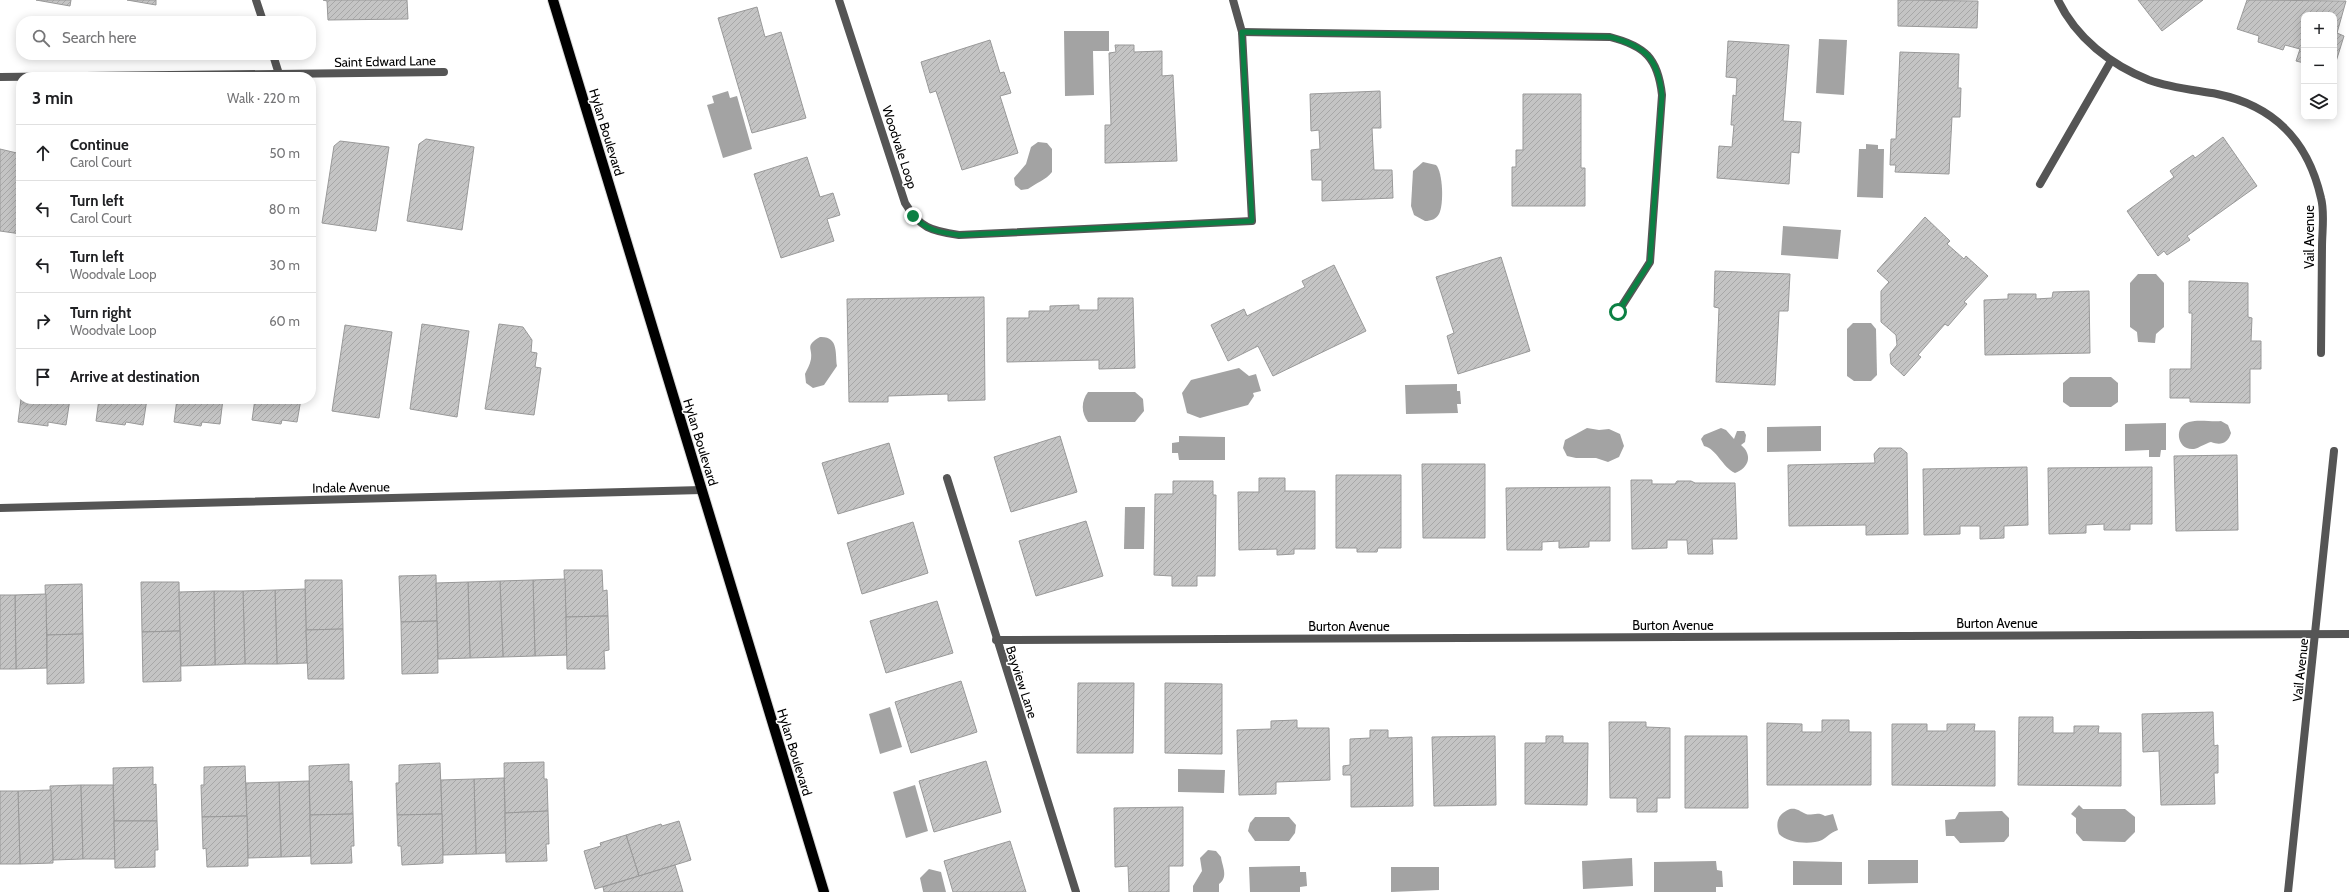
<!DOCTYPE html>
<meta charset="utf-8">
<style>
:root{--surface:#fff;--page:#f2f2f2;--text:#202124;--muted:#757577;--line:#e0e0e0}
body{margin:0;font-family:Cabin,sans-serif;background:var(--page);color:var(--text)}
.controls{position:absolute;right:12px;top:12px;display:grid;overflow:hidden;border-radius:8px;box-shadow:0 2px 10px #0003}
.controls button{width:36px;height:36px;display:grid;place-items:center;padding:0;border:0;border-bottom:1px solid var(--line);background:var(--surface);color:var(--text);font:20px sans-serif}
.stop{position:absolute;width:12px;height:12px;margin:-9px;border:3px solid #0b8043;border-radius:50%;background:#fff}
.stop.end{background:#0b8043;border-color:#fff;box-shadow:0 1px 4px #0008}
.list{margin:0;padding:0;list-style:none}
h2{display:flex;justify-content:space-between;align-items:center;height:52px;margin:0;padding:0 16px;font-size:17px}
h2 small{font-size:13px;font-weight:400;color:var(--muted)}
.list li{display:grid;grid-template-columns:26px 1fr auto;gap:12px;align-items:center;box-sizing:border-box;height:56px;padding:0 16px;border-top:1px solid var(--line)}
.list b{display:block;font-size:15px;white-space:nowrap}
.list p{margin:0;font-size:13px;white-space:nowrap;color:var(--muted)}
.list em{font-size:13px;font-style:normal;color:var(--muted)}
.icon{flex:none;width:22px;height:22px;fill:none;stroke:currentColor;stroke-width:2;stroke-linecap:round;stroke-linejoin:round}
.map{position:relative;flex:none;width:2349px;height:892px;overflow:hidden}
.search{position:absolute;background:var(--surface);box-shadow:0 2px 10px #0003;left:16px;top:16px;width:300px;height:44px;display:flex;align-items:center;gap:10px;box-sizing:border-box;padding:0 14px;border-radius:16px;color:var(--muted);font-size:15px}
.panel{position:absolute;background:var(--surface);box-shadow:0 2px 10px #0003;left:16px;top:72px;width:300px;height:332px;border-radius:16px}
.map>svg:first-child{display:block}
.water{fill:#a3a3a3}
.building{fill:url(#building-hatch);stroke:#999}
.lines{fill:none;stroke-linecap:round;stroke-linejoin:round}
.primary-casing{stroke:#dbdbdb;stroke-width:12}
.minor{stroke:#555;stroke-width:8}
.primary{stroke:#000;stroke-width:10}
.route{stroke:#0b8043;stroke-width:5}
.labels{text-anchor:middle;stroke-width:3;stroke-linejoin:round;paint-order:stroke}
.street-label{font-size:13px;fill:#000;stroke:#fff}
</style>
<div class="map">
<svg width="2349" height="892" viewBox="0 0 2349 892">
<defs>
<pattern id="building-hatch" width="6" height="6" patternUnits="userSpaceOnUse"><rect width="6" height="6" fill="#c4c4c4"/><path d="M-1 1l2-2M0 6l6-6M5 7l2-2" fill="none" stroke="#a7a7a7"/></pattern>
</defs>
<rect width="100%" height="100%" fill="#fff"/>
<g class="water">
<polygon points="1064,31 1109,31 1109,51 1093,51 1094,95 1065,96"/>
<polygon points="1819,39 1847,40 1844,95 1816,93"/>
<polygon points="728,91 730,98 737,96 752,149 723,158 707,105 714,103 712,96"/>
<path d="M1038 142 1047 143 1052 149V172C1046 180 1036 183 1028 189L1021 190 1015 185 1014 178 1026 164 1031 147Z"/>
<polygon points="1866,144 1878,145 1878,149 1884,149 1883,198 1857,197 1859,149 1866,149"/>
<path d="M1423 162 1436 165C1443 172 1444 205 1439 214 1436 219 1431 221 1425 221L1414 215 1411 206 1413 171Z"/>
<polygon points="1783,226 1841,230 1838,259 1781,255"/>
<polygon points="2138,274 2156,274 2164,283 2164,327 2156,334 2155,343 2138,342 2137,332 2130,327 2130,283"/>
<polygon points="1853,323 1871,323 1876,329 1877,375 1871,381 1854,381 1847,376 1847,329"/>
<path d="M820 337C839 336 835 354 837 366L824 385 813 388 806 383 805 374C807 369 810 365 811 359 813 348 804 346 820 337Z"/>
<polygon points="1239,368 1249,376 1256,374 1261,391 1253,393 1254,396 1248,405 1200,418 1187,413 1182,393 1191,380"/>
<polygon points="2070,377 2111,377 2118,383 2118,402 2111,407 2070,407 2063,402 2063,383"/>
<polygon points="1457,384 1457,391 1460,391 1461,404 1457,404 1458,413 1406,414 1405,385"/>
<path d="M1088 392H1135L1143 399 1144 411 1135 422H1088C1081 413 1081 401 1088 392Z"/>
<path d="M2221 421 2228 425 2231 433C2228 443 2221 446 2211 442 2206 443 2199 448 2194 449 2177 451 2173 426 2189 422 2199 419 2211 422 2221 421Z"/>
<polygon points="2166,423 2166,450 2161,450 2160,457 2149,457 2149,450 2125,451 2125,424"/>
<polygon points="1821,426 1821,451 1767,452 1767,427"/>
<polygon points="1587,428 1599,430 1609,429 1620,434 1624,446 1619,457 1608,462 1596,458 1576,458 1567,456 1563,448 1565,440"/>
<path d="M1721 428 1726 430 1734 439 1737 431H1744L1746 435 1745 442 1741 445C1753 455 1749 468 1735 473 1722 467 1717 449 1704 446L1701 439 1704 435Z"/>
<polygon points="1179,436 1225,437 1225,460 1179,460 1178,453 1172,453 1172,443 1179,442"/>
<polygon points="1125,507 1145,507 1144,549 1124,549"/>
<polygon points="890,707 902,747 880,754 869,714"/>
<polygon points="1178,769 1225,770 1224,793 1178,792"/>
<polygon points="915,785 928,831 906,838 893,792"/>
<polygon points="2079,805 2083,809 2125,809 2135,817 2135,832 2125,842 2083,841 2076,833 2076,818 2071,814"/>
<path d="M1790 809C1797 808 1799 811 1806 814 1811 816 1818 811 1825 816L1833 814 1838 830C1829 833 1828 837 1822 840 1811 845 1787 843 1779 834 1775 822 1778 814 1790 809Z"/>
<polygon points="2002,811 2009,818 2009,836 2004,842 1960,843 1954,836 1946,836 1945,820 1955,819 1959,812"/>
<polygon points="1255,817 1289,817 1296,825 1295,833 1289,841 1255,841 1248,831 1250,823"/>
<path d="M1208 850 1216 851 1221 857C1222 866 1229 877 1219 884V892H1193V886L1202 871 1200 858Z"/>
<polygon points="1632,858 1633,886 1583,889 1582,861"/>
<polygon points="1868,860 1918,860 1918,883 1868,884"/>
<polygon points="1716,861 1717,870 1722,871 1723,887 1716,887 1716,892 1654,892 1654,862"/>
<polygon points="1793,861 1842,862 1842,885 1793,885"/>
<polygon points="1300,866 1300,872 1306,872 1307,886 1300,887 1300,892 1250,892 1249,867"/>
<polygon points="1391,867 1439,867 1439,890 1391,892"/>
<polygon points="929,869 941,872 946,892 923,892 920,878"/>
</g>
<g class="building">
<polygon points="36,0 71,0 70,6"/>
<polygon points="127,0 156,0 156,5"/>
<polygon points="323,0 407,0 408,19 328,20 327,1"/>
<polygon points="1898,0 1978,1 1977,28 1898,26"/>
<polygon points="2138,0 2203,0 2162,31"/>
<polygon points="2247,0 2346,1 2337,33 2344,36 2334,68 2334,15 2304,15 2304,63 2296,61 2300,49 2285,45 2283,50 2258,42 2259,36 2237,29"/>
<polygon points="757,7 765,37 781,32 806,118 752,133 718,18"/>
<polygon points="990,40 1000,73 1004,72 1011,93 1000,96 1018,153 962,170 936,91 930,93 921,62"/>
<polygon points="1728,41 1789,45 1783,121 1801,122 1799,153 1791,152 1789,184 1717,178 1719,146 1732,147 1734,125 1731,125 1733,95 1736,96 1737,78 1726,77"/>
<polygon points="1115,45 1134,45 1134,52 1162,51 1162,76 1173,75 1177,161 1105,163 1105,125 1111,125 1109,53 1116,52"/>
<polygon points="1900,52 1959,54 1958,88 1961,88 1960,117 1952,117 1949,174 1895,172 1896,165 1890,165 1891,139 1896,139"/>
<polygon points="1380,91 1381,128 1372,128 1374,170 1392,170 1393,198 1322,201 1322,180 1312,180 1311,150 1320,149 1319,130 1311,131 1310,94"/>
<polygon points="1523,94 1581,94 1581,168 1585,168 1585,206 1512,206 1512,167 1516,167 1516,150 1523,150"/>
<polygon points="2223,137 2257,186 2187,236 2190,240 2167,255 2164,251 2158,256 2127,211 2174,177 2170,171 2193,155 2195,158"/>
<polygon points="426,139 474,147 462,230 407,221 419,144"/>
<polygon points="340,141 389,147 376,231 322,223 334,146"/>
<polygon points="0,149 21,154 21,234 0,231"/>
<polygon points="807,157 820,197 833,193 840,215 827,219 834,241 781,258 754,174"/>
<polygon points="1925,217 1950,241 1947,244 1964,259 1966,256 1988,276 1964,302 1967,304 1948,326 1945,324 1918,355 1921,357 1904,376 1891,364 1890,354 1897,345 1896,335 1881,322 1881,291 1889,282 1877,271"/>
<polygon points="1501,257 1530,351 1458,374 1447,336 1454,333 1436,277"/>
<polygon points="1334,265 1366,331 1273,376 1258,346 1228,361 1211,325 1244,309 1247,316 1305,287 1302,281"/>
<polygon points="1715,271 1790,274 1788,311 1779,311 1775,385 1716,382 1719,308 1714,307"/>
<polygon points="2189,281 2248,283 2248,317 2252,318 2251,341 2261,341 2261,369 2250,369 2250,403 2190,402 2190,398 2170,398 2170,369 2191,369 2192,313 2189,313"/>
<polygon points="2089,291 2090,353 1985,355 1984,300 2008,299 2008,294 2036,294 2036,299 2052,298 2053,292"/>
<polygon points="984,297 985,400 948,401 948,394 888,396 888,402 849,402 847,299"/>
<polygon points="1098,298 1133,298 1135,368 1099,369 1099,360 1007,362 1007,318 1029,318 1029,311 1050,311 1050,306 1079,305 1079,310 1098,310"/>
<polygon points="422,324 469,331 457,417 410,409"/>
<polygon points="499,324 523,327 532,340 531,352 537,353 535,367 541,368 534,415 485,409"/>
<polygon points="345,325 392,332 379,418 332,411"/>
<polygon points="21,399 70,399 66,425 48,422 48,426 18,422"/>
<polygon points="99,399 147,399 143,425 126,422 125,425 96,421"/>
<polygon points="177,399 223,399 220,424 202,422 201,426 174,422"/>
<polygon points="255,399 301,399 297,422 282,420 281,424 252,420"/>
<polygon points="1060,436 1077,492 1011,512 994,457"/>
<polygon points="889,443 904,494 838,514 822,463"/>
<polygon points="1879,448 1901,448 1907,453 1908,534 1866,535 1866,525 1789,526 1788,465 1875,463 1874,454"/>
<polygon points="2237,455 2238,530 2176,531 2174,456"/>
<polygon points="1422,464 1485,464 1485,538 1423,538"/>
<polygon points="2027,467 2028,525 2004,526 2004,538 1980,539 1980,526 1960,526 1960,534 1924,535 1923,469"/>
<polygon points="2152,467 2152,524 2130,524 2130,530 2104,530 2104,524 2086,525 2086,533 2049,534 2048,468"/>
<polygon points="1336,475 1401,475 1401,548 1378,548 1377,552 1357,552 1357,548 1336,548"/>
<polygon points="1259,478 1285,478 1285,491 1315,491 1315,549 1294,549 1294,554 1277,555 1277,549 1239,550 1238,492 1259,492"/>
<polygon points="1631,480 1652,480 1652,484 1675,484 1677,481 1691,481 1695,483 1735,483 1737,539 1712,539 1713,554 1688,554 1687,540 1667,540 1667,548 1632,549"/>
<polygon points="1173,481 1213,481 1213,495 1216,495 1215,576 1197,576 1197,586 1172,586 1172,576 1154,575 1155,494 1173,494"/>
<polygon points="1610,487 1610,541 1589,541 1589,547 1559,548 1559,541 1542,542 1542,550 1507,550 1506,488"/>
<polygon points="1086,521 1103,576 1036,596 1019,541"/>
<polygon points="913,522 928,573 862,594 847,543"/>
<polygon points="564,570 602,570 603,591 607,590 608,616 566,617"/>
<polygon points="436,575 437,621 401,622 399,576"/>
<polygon points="565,579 567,655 535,656 533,580"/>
<polygon points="305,580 342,580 343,629 306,630"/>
<polygon points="533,580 535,656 503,657 500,581"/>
<polygon points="500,581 503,657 470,658 468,582"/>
<polygon points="141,582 179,582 180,631 142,632"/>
<polygon points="468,582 470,658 438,659 436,583"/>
<polygon points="82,584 83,634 47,635 45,585"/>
<polygon points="305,589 307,663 277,664 275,590"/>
<polygon points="275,590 277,664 245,664 243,591"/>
<polygon points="214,591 243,591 245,664 215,665"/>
<polygon points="214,591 215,665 181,666 179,592"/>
<polygon points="46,594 47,668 16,669 15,595"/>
<polygon points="0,595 15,595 16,669 0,669"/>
<polygon points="937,601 953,653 886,673 870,621"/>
<polygon points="608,616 609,650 604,651 605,669 567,669 566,617"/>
<polygon points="437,621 438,673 402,674 401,622"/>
<polygon points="343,629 344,679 308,679 306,630"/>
<polygon points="180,631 181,681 143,682 142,632"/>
<polygon points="83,634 84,683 47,684 47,635"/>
<polygon points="961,681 977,732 911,753 895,702"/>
<polygon points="1078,683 1134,683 1133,753 1077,753"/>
<polygon points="1165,683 1222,684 1222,754 1165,753"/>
<polygon points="2213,712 2214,746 2218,745 2218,773 2214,773 2215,804 2161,805 2159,751 2143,752 2142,714"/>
<polygon points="2019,717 2053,717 2053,733 2074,733 2074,726 2099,726 2098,733 2121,733 2121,786 2018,785"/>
<polygon points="1297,720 1297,728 1329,728 1330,780 1276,782 1276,794 1239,795 1237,730 1271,729 1271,721"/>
<polygon points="1822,720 1849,720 1849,732 1871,732 1871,785 1767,785 1767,723 1802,724 1802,732 1822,732"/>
<polygon points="1609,722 1646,722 1646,727 1670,728 1670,798 1657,798 1657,812 1637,812 1637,798 1610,798"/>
<polygon points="1892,724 1927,724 1927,731 1947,731 1947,724 1975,724 1974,731 1995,731 1995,786 1892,785"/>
<polygon points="1370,730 1388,730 1388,738 1412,737 1413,806 1351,807 1351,775 1343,775 1343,766 1350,765 1350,739 1370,738"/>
<polygon points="1495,736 1496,805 1434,806 1432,737"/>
<polygon points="1546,736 1563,736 1563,743 1588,743 1587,805 1525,804 1525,743 1546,743"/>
<polygon points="1685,736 1747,736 1748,808 1685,808"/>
<polygon points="986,761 1001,812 934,832 919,781"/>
<polygon points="544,762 544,779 547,779 548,811 505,813 504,763"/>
<polygon points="440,763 442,814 397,815 396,783 399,783 399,765"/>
<polygon points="349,764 349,782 352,781 353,814 310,815 309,766"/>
<polygon points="245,766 247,816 202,817 201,785 204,785 204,767"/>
<polygon points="153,767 153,785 156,784 157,821 114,821 113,768"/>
<polygon points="504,778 506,853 476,854 474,779"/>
<polygon points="474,779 476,854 443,855 441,780"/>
<polygon points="309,781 311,856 281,857 279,782"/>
<polygon points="279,782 281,857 248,858 246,783"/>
<polygon points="81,785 83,859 53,860 50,786"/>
<polygon points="81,785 113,785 115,859 83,859"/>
<polygon points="51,790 53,863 20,864 18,791"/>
<polygon points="0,791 18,791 20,864 0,864"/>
<polygon points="1183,807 1183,866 1169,866 1169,892 1129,892 1128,866 1115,867 1114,808"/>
<polygon points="548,811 549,844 546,844 547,861 506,862 505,813"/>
<polygon points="353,814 354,846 351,846 352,863 311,864 310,815"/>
<polygon points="442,814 443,863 402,865 401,846 398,846 397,815"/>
<polygon points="247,816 248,866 207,867 206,848 203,849 202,817"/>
<polygon points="114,821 157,821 158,850 155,850 155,867 115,868"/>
<polygon points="679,821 691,860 639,876 626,835 661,824 662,826"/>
<polygon points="626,835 639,876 595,889 584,851 601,846 600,843"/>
<polygon points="1010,841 1026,892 953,892 944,861"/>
<polygon points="675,865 683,892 604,892 603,887"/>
</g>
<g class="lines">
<g class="primary-casing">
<polyline id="primary" points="553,0 824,892"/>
</g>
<g class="minor">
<polyline points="256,0 263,21"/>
<path d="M839 0 905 203C920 228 931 231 959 235L1252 221 1242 32 1233 0"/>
<path d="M2058 0C2076 38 2111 65 2149 80 2171 88 2195 90 2217 94 2275 106 2308 141 2321 198 2325 213 2322 231 2322 247 2322 282 2321 318 2321 353"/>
<path d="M1242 32 1610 37C1645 46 1658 58 1662 95L1650 262 1618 312"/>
<polyline points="273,55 279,74"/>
<polyline points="0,77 444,72"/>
<polyline points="2040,184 2111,61"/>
<polyline points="947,478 1076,892"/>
<polyline points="0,508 702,490"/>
<polyline points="996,640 2349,634"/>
<polyline points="2288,892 2334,451"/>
</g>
<use href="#primary" class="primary"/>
</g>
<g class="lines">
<path class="route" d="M913 216C928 231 938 232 959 235L1252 221 1242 32 1610 37C1645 46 1658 58 1662 95L1650 262 1618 312"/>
</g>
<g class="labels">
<g class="street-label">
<text transform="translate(385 61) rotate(-1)" y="5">Saint Edward Lane</text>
<text transform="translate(607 132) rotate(73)" y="5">Hylan Boulevard</text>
<text transform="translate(900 147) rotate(72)" y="5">Woodvale Loop</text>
<text transform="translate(2309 237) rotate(-90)" y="5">Vail Avenue</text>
<text transform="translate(701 442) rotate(73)" y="5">Hylan Boulevard</text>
<text transform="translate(351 487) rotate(-1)" y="5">Indale Avenue</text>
<text x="1997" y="628">Burton Avenue</text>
<text x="1673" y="630">Burton Avenue</text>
<text x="1349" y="631">Burton Avenue</text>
<text transform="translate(2300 670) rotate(-84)" y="5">Vail Avenue</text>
<text transform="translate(1022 682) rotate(72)" y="5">Bayview Lane</text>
<text transform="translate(795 752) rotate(73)" y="5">Hylan Boulevard</text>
</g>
</g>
</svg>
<div class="controls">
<button>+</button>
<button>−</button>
<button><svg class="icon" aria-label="layers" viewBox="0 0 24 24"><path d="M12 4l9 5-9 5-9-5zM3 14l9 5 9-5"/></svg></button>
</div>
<div class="stop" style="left:1618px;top:312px"></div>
<div class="stop end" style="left:913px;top:216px"></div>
<div class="search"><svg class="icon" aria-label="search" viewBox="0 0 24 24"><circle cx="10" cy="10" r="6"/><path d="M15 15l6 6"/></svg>Search here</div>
<section class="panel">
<h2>3 min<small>Walk · 220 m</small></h2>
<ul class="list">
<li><svg class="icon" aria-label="ahead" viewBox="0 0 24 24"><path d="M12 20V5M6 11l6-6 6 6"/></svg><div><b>Continue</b><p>Carol Court</p></div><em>50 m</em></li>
<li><svg class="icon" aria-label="left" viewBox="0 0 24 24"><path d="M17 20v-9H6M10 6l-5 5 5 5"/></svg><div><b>Turn left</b><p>Carol Court</p></div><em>80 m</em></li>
<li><svg class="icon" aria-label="left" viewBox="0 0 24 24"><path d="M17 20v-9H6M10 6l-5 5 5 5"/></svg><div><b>Turn left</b><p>Woodvale Loop</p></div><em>30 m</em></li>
<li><svg class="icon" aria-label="right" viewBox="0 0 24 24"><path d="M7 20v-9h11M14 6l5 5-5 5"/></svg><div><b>Turn right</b><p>Woodvale Loop</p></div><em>60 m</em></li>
<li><svg class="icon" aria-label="arrive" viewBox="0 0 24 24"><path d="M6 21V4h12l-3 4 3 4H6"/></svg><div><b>Arrive at destination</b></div></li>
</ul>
</section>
</div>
